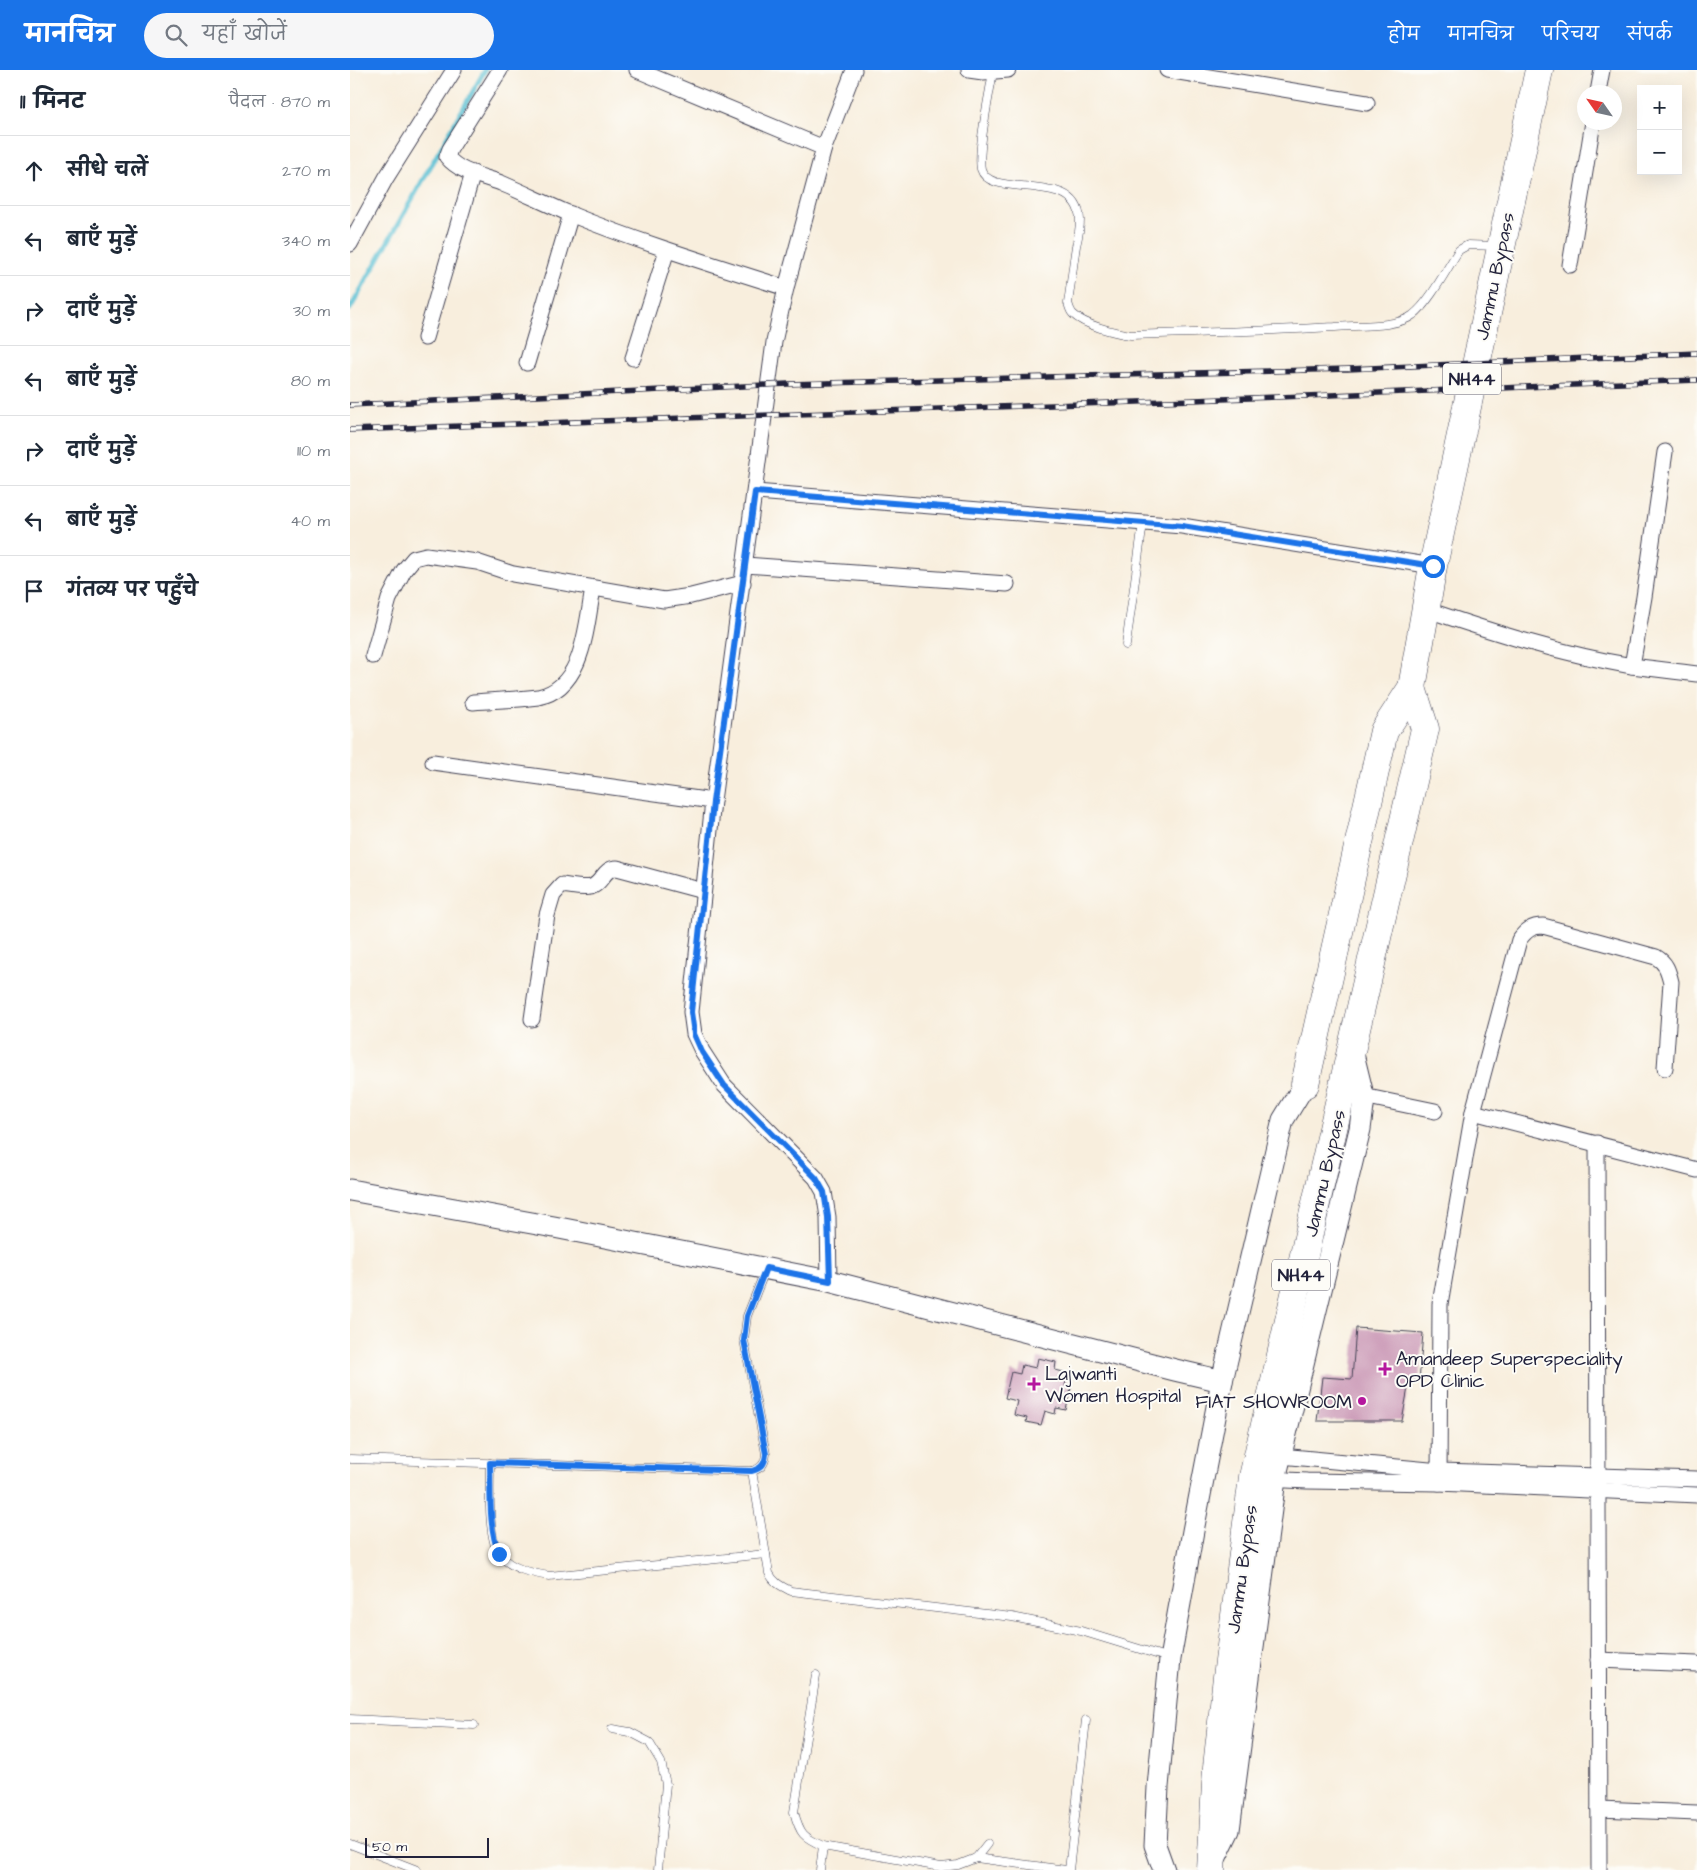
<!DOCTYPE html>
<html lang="hi">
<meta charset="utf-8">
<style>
:root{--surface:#fff;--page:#f6f6f7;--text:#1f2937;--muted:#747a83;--line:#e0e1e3;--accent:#1a73e8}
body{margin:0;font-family:"Architects Daughter","Playpen Sans Deva",sans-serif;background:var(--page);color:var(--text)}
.controls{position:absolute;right:15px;top:15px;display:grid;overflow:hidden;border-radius:0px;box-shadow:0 5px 20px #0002}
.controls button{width:45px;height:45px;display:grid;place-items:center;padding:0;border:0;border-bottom:1px solid var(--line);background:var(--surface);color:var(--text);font:25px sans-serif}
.compass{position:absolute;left:1227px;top:15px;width:45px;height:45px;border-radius:50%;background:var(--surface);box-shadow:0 5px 20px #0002;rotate:304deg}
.scale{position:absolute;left:15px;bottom:12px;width:124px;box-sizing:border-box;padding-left:5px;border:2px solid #22223b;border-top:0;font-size:14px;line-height:18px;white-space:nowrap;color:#22223b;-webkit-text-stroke:4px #fdfcf7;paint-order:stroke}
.stop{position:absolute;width:15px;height:15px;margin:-11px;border:4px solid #1a73e8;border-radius:50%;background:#fff}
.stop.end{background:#1a73e8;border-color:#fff;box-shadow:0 1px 5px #0008}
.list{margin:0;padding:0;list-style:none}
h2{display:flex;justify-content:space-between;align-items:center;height:65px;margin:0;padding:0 20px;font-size:21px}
h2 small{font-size:16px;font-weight:400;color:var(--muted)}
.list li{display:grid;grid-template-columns:32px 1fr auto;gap:15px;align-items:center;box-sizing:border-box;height:70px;padding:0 20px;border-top:1px solid var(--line)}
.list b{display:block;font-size:19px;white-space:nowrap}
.list em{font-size:16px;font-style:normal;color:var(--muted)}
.icon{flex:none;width:28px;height:28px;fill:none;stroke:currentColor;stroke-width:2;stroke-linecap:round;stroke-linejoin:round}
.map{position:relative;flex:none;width:1347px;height:1800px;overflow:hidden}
header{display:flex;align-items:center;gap:30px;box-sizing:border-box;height:70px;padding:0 25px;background:var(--accent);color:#fff}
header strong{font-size:24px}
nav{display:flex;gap:28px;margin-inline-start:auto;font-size:18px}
.search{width:350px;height:45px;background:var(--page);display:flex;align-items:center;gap:12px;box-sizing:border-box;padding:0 18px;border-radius:28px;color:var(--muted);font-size:19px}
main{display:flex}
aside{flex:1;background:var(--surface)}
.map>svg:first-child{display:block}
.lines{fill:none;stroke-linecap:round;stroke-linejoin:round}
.stream{stroke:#54bdd1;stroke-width:5}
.building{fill:#c793b2}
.lane-casing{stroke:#424153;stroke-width:9}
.street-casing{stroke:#424153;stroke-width:17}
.secondary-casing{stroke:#424153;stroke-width:23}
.highway-casing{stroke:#424153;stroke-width:29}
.lane{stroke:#fff;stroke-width:8}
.street{stroke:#fff;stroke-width:15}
.secondary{stroke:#fff;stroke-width:21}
.highway{stroke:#fff;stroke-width:28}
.rail-casing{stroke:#22223b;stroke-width:5.5}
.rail{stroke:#fdfcf7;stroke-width:4;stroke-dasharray:11;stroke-linecap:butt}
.route{stroke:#1a73e8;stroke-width:6}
.poi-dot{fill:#b5179e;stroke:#fdfcf7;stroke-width:2}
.labels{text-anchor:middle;stroke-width:4;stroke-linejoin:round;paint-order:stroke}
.shield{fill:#fdfcf7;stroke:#646373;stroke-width:1}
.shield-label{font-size:18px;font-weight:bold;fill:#22223b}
.street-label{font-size:19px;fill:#22223b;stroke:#fdfcf7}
.poi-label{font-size:19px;fill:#22223b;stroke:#fdfcf7;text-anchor:start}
</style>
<header>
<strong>मानचित्र</strong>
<div class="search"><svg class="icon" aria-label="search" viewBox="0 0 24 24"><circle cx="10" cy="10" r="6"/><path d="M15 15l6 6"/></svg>यहाँ खोजें</div>
<nav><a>होम</a><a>मानचित्र</a><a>परिचय</a><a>संपर्क</a></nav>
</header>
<main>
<aside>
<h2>11 मिनट<small>पैदल · 870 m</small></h2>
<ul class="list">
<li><svg class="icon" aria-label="ahead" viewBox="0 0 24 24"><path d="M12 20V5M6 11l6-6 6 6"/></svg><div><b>सीधे चलें</b></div><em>270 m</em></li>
<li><svg class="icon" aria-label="left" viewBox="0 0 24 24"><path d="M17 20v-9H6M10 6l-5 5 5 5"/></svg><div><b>बाएँ मुड़ें</b></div><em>340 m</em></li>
<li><svg class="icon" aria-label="right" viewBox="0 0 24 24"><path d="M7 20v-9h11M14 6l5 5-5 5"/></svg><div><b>दाएँ मुड़ें</b></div><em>30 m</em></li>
<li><svg class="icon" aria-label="left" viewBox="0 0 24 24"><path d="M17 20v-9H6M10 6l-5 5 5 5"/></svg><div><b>बाएँ मुड़ें</b></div><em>80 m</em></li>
<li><svg class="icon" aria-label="right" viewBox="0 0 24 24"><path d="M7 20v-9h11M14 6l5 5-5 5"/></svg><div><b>दाएँ मुड़ें</b></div><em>110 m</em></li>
<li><svg class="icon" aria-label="left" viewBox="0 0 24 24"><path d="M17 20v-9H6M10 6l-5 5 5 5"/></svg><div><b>बाएँ मुड़ें</b></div><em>40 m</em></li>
<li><svg class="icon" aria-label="arrive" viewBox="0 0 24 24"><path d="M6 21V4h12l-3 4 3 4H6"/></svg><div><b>गंतव्य पर पहुँचे</b></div></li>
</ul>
</aside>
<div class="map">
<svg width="1347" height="1800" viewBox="0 0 1347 1800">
<rect width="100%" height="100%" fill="#fdfcf7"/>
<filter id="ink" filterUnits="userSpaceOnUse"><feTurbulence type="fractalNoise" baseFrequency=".02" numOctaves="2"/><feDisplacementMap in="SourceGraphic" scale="10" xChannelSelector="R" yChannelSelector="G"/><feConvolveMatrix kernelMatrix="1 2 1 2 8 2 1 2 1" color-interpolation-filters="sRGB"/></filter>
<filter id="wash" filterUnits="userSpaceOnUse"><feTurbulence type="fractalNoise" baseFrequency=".0096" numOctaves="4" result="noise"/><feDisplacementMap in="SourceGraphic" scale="20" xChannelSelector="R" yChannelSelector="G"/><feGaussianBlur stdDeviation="1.12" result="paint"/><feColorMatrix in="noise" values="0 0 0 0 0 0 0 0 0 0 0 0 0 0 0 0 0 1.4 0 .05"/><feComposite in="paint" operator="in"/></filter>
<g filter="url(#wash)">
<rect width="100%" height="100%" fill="#f8eedd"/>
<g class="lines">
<polyline class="stream" points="0,239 135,0"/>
</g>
<g id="blocks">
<g class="building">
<polygon points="1006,1258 1073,1263 1069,1312 1059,1312 1052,1351 967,1351 972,1307 1002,1309"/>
<polygon points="688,1288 706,1292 705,1300 718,1303 715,1316 721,1318 716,1340 706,1338 705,1344 695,1341 691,1355 676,1352 677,1348 664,1345 667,1331 655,1328 661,1302 670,1304 672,1295 686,1298"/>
</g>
</g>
</g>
<g filter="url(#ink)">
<use href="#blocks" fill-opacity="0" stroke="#424153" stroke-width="1"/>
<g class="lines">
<g class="lane-casing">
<g id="lane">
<path d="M643 1C640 22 627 80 631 99 640 131 728 98 730 150 730 158 728 168 726 176 723 195 721 214 718 233 719 236 720 241 723 244 734 255 765 263 781 265 849 263 917 261 985 257 1006 255 1047 258 1063 245 1080 232 1097 198 1109 180L1118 175 1146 176"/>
<polyline points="776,575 793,453"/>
<path d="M0 1389 402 1401C412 1398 415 1394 416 1384L394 1270 397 1246 415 1201"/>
<path d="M140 1393C140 1413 137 1471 150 1485 161 1499 182 1503 199 1506L416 1484"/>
<path d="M402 1401 419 1503C424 1513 431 1516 441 1521L662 1547 731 1561 819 1588"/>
<path d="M466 1605 444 1742C450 1764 453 1767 473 1776L591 1797 608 1795 626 1788 637 1774"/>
<polyline points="0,1649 124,1655"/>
<polyline points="262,1659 280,1662 299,1672 311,1692 316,1714 308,1800"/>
<polyline points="0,1774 67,1800"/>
<polyline points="626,1788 716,1800"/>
<polyline points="470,1800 473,1776"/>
<polyline points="719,1800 736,1650"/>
</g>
</g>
<g class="street-casing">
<g id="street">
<path d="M150 0 100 79 97 87C110 103 133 106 151 113 174 123 197 134 220 144 291 173 364 195 436 218"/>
<polyline points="287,0 474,78"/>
<polyline points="619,0 633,2 658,0"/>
<polyline points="817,0 1017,33"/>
<polyline points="1248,22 1252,0"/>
<polyline points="0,174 36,108 104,0"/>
<polyline points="1220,195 1243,52"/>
<polyline points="75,268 123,103"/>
<polyline points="283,288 317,180"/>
<polyline points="177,293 221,144"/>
<polyline points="405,422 832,456 1083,496"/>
<polyline points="395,495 657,514"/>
<path d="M1075 539C1142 562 1212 584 1282 596 1304 599 1325 601 1347 604"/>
<polyline points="23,586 39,529 54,500 64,488 76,485 127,492 163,504 314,530 341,526 393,513"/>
<polyline points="1282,596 1294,527 1315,382"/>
<path d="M123 632C144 630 166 630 188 627 234 618 236 556 243 519"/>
<polyline points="83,692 363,731"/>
<path d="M182 949 197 845 203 825 212 815C221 816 232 819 241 817 253 813 253 798 267 798L353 821"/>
<polyline points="1013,1026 1085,1041"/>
<polyline points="1123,1042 1347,1100"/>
<polyline points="1247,1073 1249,1800"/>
<polyline points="479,1211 478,1147 474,1122 466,1108 374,1015 352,981 344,964 341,942 363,731 424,272 436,218 474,78 504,0"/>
<polyline points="931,1386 1090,1401 1347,1409"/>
<polyline points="916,1409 957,1411 1089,1413 1347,1425"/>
<path d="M1089 1413 1090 1234 1123 1042 1169 870C1176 860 1182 856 1193 856L1306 887C1316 893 1318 900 1321 912L1315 998"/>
<polyline points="1248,1590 1347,1594"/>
<polyline points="1249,1739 1347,1743"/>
</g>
</g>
<g class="secondary-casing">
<g id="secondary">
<polyline points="0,1120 204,1157 479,1211 825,1300 872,1311"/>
<polyline points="864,1791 879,1760 925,1409 1010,1059 1014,1029 1002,980"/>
<polyline points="814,1800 805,1775 808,1717 820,1589 843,1461 872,1311 933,1050 955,1014"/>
</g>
</g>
<g class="highway-casing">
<g id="highway">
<polyline points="955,1014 1034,661 1062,618 1083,496 1189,0"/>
<polyline points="861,1800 867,1697 877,1607 903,1407 1075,659 1062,618"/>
</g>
</g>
<use href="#lane" class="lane"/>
<use href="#street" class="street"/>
<use href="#secondary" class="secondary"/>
<use href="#highway" class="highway"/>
<g class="rail-casing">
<g id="rail">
<polyline points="0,335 438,314 998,299 1347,283"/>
<polyline points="0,360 956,326 1347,310"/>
</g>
</g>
<use href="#rail" class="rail"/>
</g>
</g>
<g class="lines" filter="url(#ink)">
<path class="route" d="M149 1484C138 1456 141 1423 140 1393L402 1401C412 1398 415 1394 416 1384L394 1270 397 1246 416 1198 480 1211 478 1147 474 1122 466 1108 374 1015 352 982 344 964 341 942 363 732 405 422 832 456 1083 496"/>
</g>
<g class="poi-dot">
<path d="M1032.5 1291.5h5v5h5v5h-5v5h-5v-5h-5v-5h5z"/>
<path d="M681.5 1306.5h5v5h5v5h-5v5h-5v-5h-5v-5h5z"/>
<circle cx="1012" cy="1331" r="5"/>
</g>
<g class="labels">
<g class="shield">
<rect x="1093" y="293.5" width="58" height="31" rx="4"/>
<rect x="922" y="1189.5" width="58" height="31" rx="4"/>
</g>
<g class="shield-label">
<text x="1122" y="315">NH44</text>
<text x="951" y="1211">NH44</text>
</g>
<g class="street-label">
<text transform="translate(1144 206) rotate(-78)" y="7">Jammu Bypass</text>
<text transform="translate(974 1103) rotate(-77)" y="7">Jammu Bypass</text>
<text transform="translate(891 1499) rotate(-82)" y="7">Jammu Bypass</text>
</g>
<g class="poi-label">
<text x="1046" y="1295">Amandeep Superspeciality<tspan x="1046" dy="22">OPD Clinic</tspan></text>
<text x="695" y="1310">Lajwanti<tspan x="695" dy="22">Women Hospital</tspan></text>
<text x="1002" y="1338" text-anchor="end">FIAT SHOWROOM</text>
</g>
</g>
</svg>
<div class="controls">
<button>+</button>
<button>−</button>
</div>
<svg class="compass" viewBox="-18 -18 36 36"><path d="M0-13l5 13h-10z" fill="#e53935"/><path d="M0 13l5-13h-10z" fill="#747a83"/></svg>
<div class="scale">50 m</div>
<div class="stop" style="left:1083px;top:496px"></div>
<div class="stop end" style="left:149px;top:1484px"></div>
</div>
</main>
